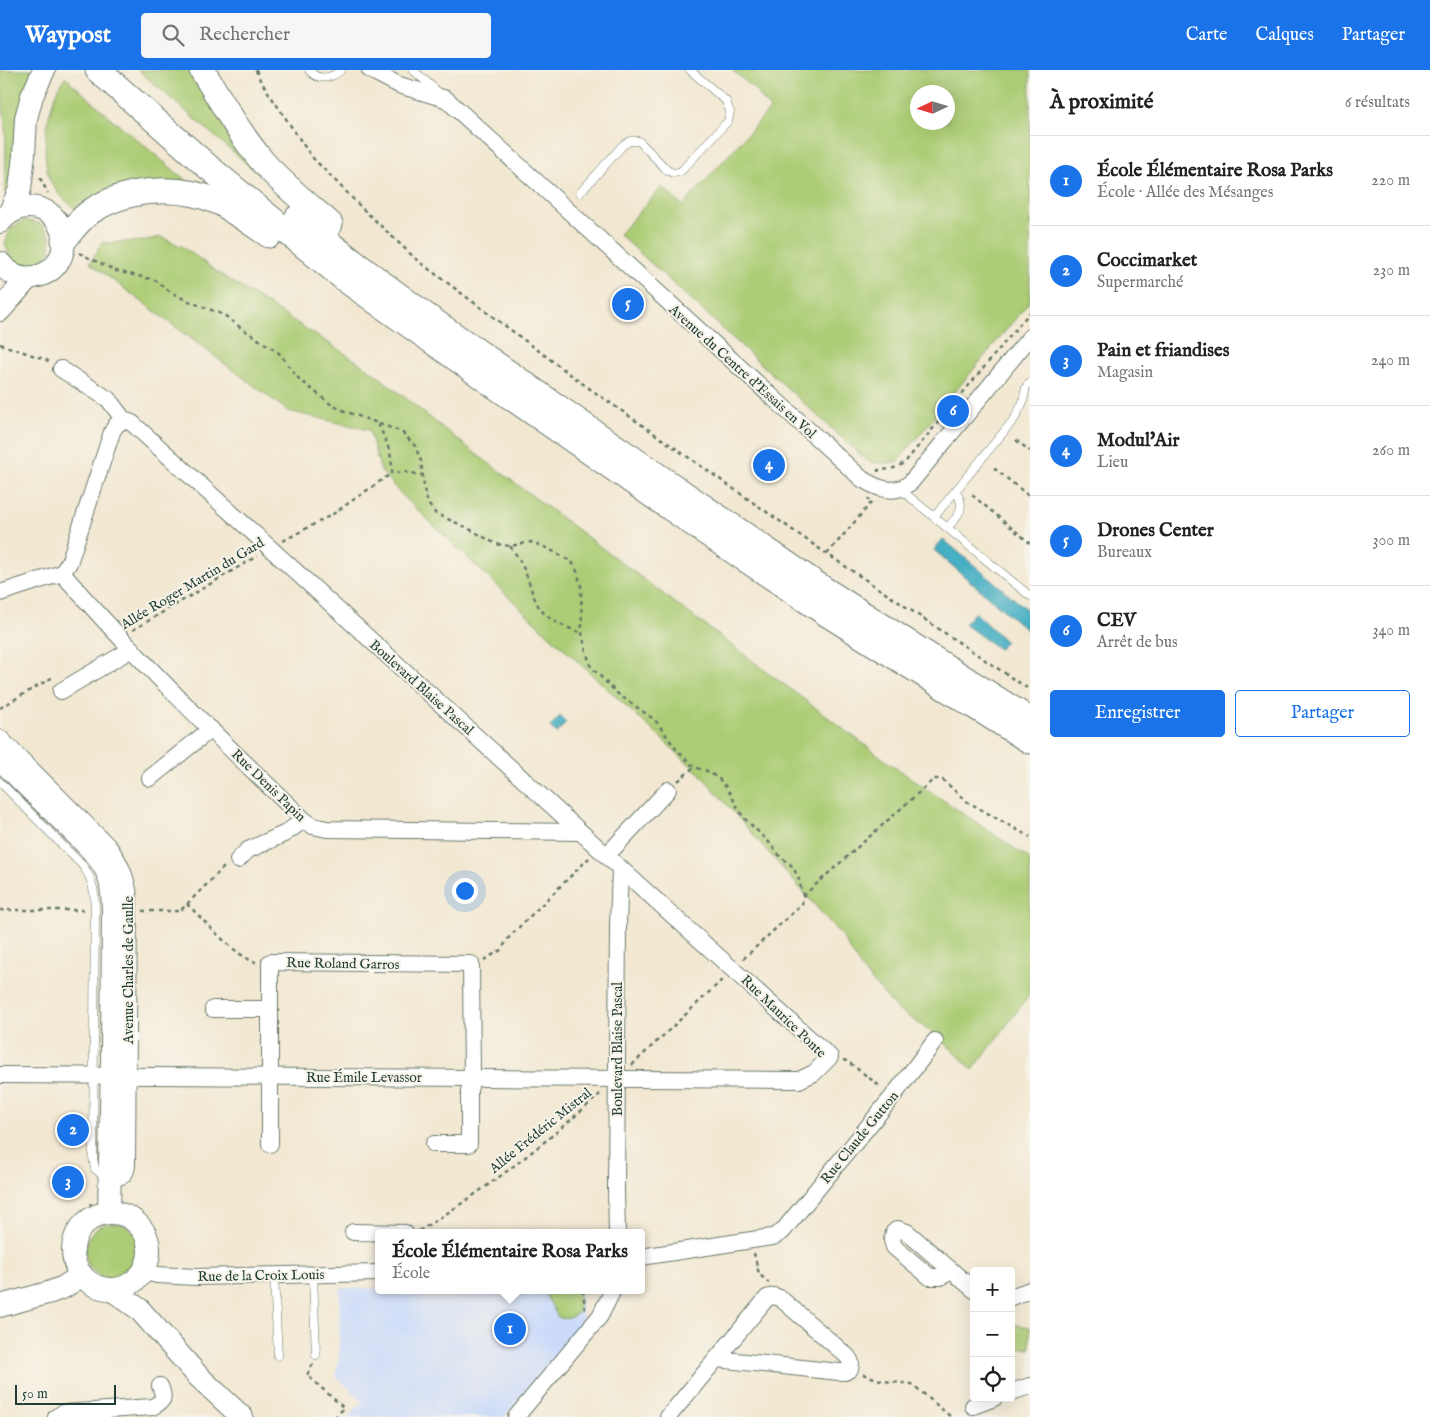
<!DOCTYPE html>
<html lang="fr">
<meta charset="utf-8">
<style>
:root{--surface:#fff;--page:#f6f6f6;--text:#222;--muted:#767676;--line:#e0e0e0;--accent:#1a73e8}
body{margin:0;font-family:"IM FELL English",serif;background:var(--page);color:var(--text)}
.controls{position:absolute;right:15px;bottom:15px;display:grid;overflow:hidden;border-radius:5px;box-shadow:0 5px 20px #0002}
.controls button{width:45px;height:45px;display:grid;place-items:center;padding:0;border:0;border-bottom:1px solid var(--line);background:var(--surface);color:var(--text);font:25px sans-serif}
.compass{position:absolute;left:910px;top:15px;width:45px;height:45px;border-radius:50%;background:var(--surface);box-shadow:0 5px 20px #0002;rotate:266deg}
.scale{position:absolute;left:15px;bottom:12px;width:101px;box-sizing:border-box;padding-left:5px;border:2px solid #1f3d34;border-top:0;font-size:14px;line-height:18px;white-space:nowrap;color:#1f3d34;-webkit-text-stroke:4px #f7f3e8;paint-order:stroke}
.you{position:absolute;left:464px;top:820px;width:18px;height:18px;margin:-12px;border:4px solid #fff;border-radius:50%;background:#1a73e8;box-shadow:0 0 0 8px #1a73e833}
.badge{display:grid;place-items:center;width:32px;height:32px;border-radius:50%;background:var(--accent);color:#fff;font-size:16px;font-weight:700}
.pin{position:absolute;translate:-50% -50%;border:2px solid #fff;box-shadow:0 1px 5px #0006}
.popup{position:absolute;left:375px;top:1159px;width:270px;height:65px;box-sizing:border-box;display:grid;place-content:center;border-radius:5px;background:var(--surface);filter:drop-shadow(0 1px 4px #0005);font-size:16px;white-space:nowrap;color:var(--muted)}
.popup b{font-size:19px;color:var(--text)}
.popup::after{content:'';position:absolute;left:50%;top:100%;margin-left:-10px;border:10px solid transparent;border-top-color:var(--surface)}
.list{margin:0;padding:0;list-style:none}
h2{display:flex;justify-content:space-between;align-items:center;height:65px;margin:0;padding:0 20px;font-size:21px}
h2 small{font-size:16px;font-weight:400;color:var(--muted)}
.list li{display:grid;grid-template-columns:32px 1fr auto;gap:15px;align-items:center;box-sizing:border-box;height:90px;padding:0 20px;border-top:1px solid var(--line)}
.list b{display:block;font-size:19px;white-space:nowrap}
.list p{margin:0;font-size:16px;white-space:nowrap;color:var(--muted)}
.list em{font-size:16px;font-style:normal;color:var(--muted)}
.actions{display:flex;gap:10px;padding:15px 20px}
.actions a{flex:1;padding:11px 0;border:1px solid var(--accent);border-radius:5px;text-align:center;font-size:18px;color:var(--accent)}
.actions .main{background:var(--accent);color:#fff}
.icon{flex:none;width:28px;height:28px;fill:none;stroke:currentColor;stroke-width:2;stroke-linecap:round;stroke-linejoin:round}
.map{position:relative;flex:none;width:1030px;height:1347px;overflow:hidden}
header{display:flex;align-items:center;gap:30px;box-sizing:border-box;height:70px;padding:0 25px;background:var(--accent);color:#fff}
header strong{font-size:24px}
nav{display:flex;gap:28px;margin-inline-start:auto;font-size:18px}
.search{width:350px;height:45px;background:var(--page);display:flex;align-items:center;gap:12px;box-sizing:border-box;padding:0 18px;border-radius:5px;color:var(--muted);font-size:19px}
main{display:flex}
aside{flex:1;background:var(--surface)}
.map>svg:first-child{display:block}
.built{fill:#ccdbfa}
.green{fill:#accc74;stroke:#668454;fill-rule:evenodd}
.water{fill:#44afc3;stroke:#32767c}
.lines{fill:none;stroke-linecap:round;stroke-linejoin:round}
.lane-casing{stroke:#69796b;stroke-width:9}
.street-casing{stroke:#69796b;stroke-width:18}
.secondary-casing{stroke:#69796b;stroke-width:24}
.primary-casing{stroke:#69796b;stroke-width:27}
.path{stroke:#69796b;stroke-width:2.5;stroke-dasharray:4 4;stroke-linecap:butt}
.lane{stroke:#fff;stroke-width:8}
.street{stroke:#fff;stroke-width:16}
.secondary{stroke:#fff;stroke-width:22}
.primary{stroke:#fff;stroke-width:25}
.labels{text-anchor:middle;stroke-width:4;stroke-linejoin:round;paint-order:stroke}
.street-label{font-size:14px;fill:#1f3d34;stroke:#f7f3e8}
</style>
<header>
<strong>Waypost</strong>
<div class="search"><svg class="icon" aria-label="search" viewBox="0 0 24 24"><circle cx="10" cy="10" r="6"/><path d="M15 15l6 6"/></svg>Rechercher</div>
<nav><a>Carte</a><a>Calques</a><a>Partager</a></nav>
</header>
<main>
<div class="map">
<svg width="1030" height="1347" viewBox="0 0 1030 1347">
<rect width="100%" height="100%" fill="#f7f3e8"/>
<filter id="ink" filterUnits="userSpaceOnUse"><feTurbulence type="fractalNoise" baseFrequency=".02" numOctaves="2"/><feDisplacementMap in="SourceGraphic" scale="10" xChannelSelector="R" yChannelSelector="G"/><feConvolveMatrix kernelMatrix="1 2 1 2 8 2 1 2 1" color-interpolation-filters="sRGB"/></filter>
<filter id="wash" filterUnits="userSpaceOnUse"><feTurbulence type="fractalNoise" baseFrequency=".0096" numOctaves="4" result="noise"/><feDisplacementMap in="SourceGraphic" scale="20" xChannelSelector="R" yChannelSelector="G"/><feGaussianBlur stdDeviation="1.12" result="paint"/><feColorMatrix in="noise" values="0 0 0 0 0 0 0 0 0 0 0 0 0 0 0 0 0 1.4 0 .05"/><feComposite in="paint" operator="in"/></filter>
<g filter="url(#wash)">
<rect width="100%" height="100%" fill="#f2e8d2"/>
<polygon class="built" points="340,1218 379,1218 379,1220 580,1220 583,1252 504,1347 348,1347 362,1331 336,1306 339,1284"/>
<g class="green">
<path d="M0 0H34L14 116 5 124C5 101 7 77 5 54 4 36 0 18 0 0Z"/>
<polygon points="138,0 192,0 254,100"/>
<path d="M732 0H1030V231L898 391C886 394 878 395 866 390L619 164 662 117 683 136 770 39 754 19ZM918 22H948V52H918Z"/>
<path d="M65 7 112 49 193 116 80 143C69 133 54 122 49 108 40 79 48 31 65 7Z"/>
<polygon points="25,150 41,154 50,166 50,182 39,194 24,196 10,188 5,173 11,158"/>
<polygon points="161,167 183,177 217,202 369,299 467,377 893,696 1030,789 1030,924 973,1000 938,966 898,940 863,901 841,865 700,704 537,554 399,422 381,401 369,360 288,341 90,193 102,173 141,171"/>
<circle cx="113" cy="1181" r="28"/>
<path d="M543 1220H578L579 1242C572 1247 566 1251 558 1247Z"/>
<polygon points="1011,1254 1030,1257 1030,1279 1011,1276"/>
</g>
<g class="water">
<polygon points="943,469 1030,542 1030,563 934,480"/>
<polygon points="975,542 1006,572 999,579 964,554"/>
<polygon points="560,646 566,652 557,663 550,657"/>
</g>
</g>
<g filter="url(#ink)">
<g class="lines">
<g class="lane-casing">
<g id="lane">
<path d="M309 0C317 11 331 9 341 0"/>
<polyline points="413,0 438,22"/>
<polyline points="580,123 623,75 630,71 639,71 668,101 674,103 681,101 728,51 730,42 726,31 690,0"/>
<polyline points="900,419 1030,526"/>
<polyline points="934,447 1015,348 1023,332 1026,317 1030,313"/>
<path d="M947 458C959 446 967 436 955 421"/>
<path d="M0 712 83 796C93 810 95 823 95 840L93 1087 95 1099 106 1108"/>
<polyline points="313,1205 316,1285"/>
<polyline points="274,1206 278,1286"/>
</g>
</g>
<g class="street-casing">
<g id="street">
<path d="M370 0 399 15 446 29 862 409C878 419 896 426 911 412L1030 267"/>
<polyline points="61,299 108,329 124,350"/>
<path d="M62 503C137 590 221 670 304 750L313 756 327 759 580 762"/>
<polyline points="0,523 62,503 69,493 112,362 116,355 124,350 132,353 270,478 620,798 618,856 616,1120 617,1163"/>
<polyline points="61,621 132,579"/>
<path d="M0 668 109 777C121 794 126 806 129 826L127 1094C127 1106 120 1107 110 1110"/>
<polyline points="150,708 211,659"/>
<polyline points="607,785 668,720"/>
<polyline points="238,790 248,780 284,764 304,750"/>
<polyline points="213,939 270,939"/>
<polyline points="0,1005 799,1010 814,1003 830,987 620,798"/>
<polyline points="270,1074 270,892 471,894 472,1007 469,1021 469,1074 434,1074"/>
<polyline points="353,1162 405,1163"/>
<polyline points="641,1187 765,1168 773,1167 782,1162 893,1026 935,971"/>
<polyline points="143,1201 157,1205 196,1207 379,1203"/>
<polyline points="951,1201 941,1207 930,1207 894,1177 892,1170 894,1162 898,1159 907,1162 974,1220"/>
<polyline points="1011,1227 1030,1220"/>
<polyline points="1011,1322 1030,1316"/>
<polyline points="973,1336 994,1328"/>
<path d="M56 1347 63 1343 152 1337C164 1331 165 1328 160 1316"/>
<polyline points="516,1347 600,1246 613,1220"/>
<path d="M668 1347 767 1228 774 1226 780 1228 847 1286C851 1291 852 1293 850 1299L845 1302H839L717 1289"/>
</g>
</g>
<g class="secondary-casing">
<g id="secondary">
<polyline points="10,142 20,119 24,85 26,48 32,26 44,0"/>
<path d="M0 152C7 143 16 138 26 137 71 135 78 199 34 207 20 209 8 203 0 193"/>
<polyline points="0,240 28,208"/>
<path d="M0 689 89 777C110 800 112 809 113 840L112 988 109 1143"/>
<circle cx="111" cy="1181" r="38"/>
<polyline points="111,1219 139,1239 199,1307 242,1347"/>
<polyline points="0,1236 51,1222 64,1217 82,1205"/>
</g>
</g>
<g class="primary-casing">
<g id="primary">
<polyline points="98,0 207,96 346,210 498,318 708,464 824,542 1030,671"/>
<path d="M202 0C221 31 239 63 262 91 282 114 307 134 330 154"/>
<polyline points="297,148 352,191 425,245 592,361 825,520 1030,650"/>
<path d="M64 170C72 160 79 150 90 142 125 118 179 114 218 132 223 134 229 138 234 142 246 149 257 157 269 165"/>
</g>
</g>
<g class="path">
<polyline points="256,0 260,10 311,86 363,139 418,191 586,316 827,484 1030,620"/>
<polyline points="40,108 48,123"/>
<polyline points="79,183 116,201 155,210 172,223 186,230 224,245 241,258 278,282 299,309 333,336 350,343 402,362 415,376 421,391 425,425 429,435 436,444 466,457 496,474 510,476 531,472 547,478 572,492 577,501 581,516 582,563 586,581 591,597 618,624 655,650 677,680 694,697 707,701 719,709 727,718 743,747 768,771 780,786 791,795 798,806 803,826 802,834 742,890"/>
<polyline points="0,274 44,289 50,292"/>
<path d="M378 354C386 370 393 385 392 403L406 402 422 405"/>
<polyline points="1016,370 1030,381"/>
<polyline points="994,398 1030,427"/>
<path d="M878 402V400C890 400 898 398 906 391L1030 242"/>
<polyline points="972,425 1030,473"/>
<polyline points="283,471 333,444 392,403"/>
<path d="M510 476C517 485 522 494 526 504 531 516 534 534 544 543 554 553 568 558 582 563"/>
<polyline points="827,484 871,433 868,431 869,428"/>
<polyline points="133,560 257,486"/>
<polyline points="0,638 53,607"/>
<polyline points="678,711 694,697"/>
<polyline points="803,826 934,709 942,709 966,731 1030,767"/>
<path d="M187 834C202 848 238 889 256 892"/>
<polyline points="0,840 86,840"/>
<polyline points="142,841 180,841 225,796"/>
<polyline points="484,890 501,880 510,866 589,788"/>
<polyline points="843,990 847,991 881,1017"/>
<polyline points="632,995 722,910"/>
<polyline points="128,1141 137,1153"/>
<polyline points="87,1151 91,1133"/>
<path d="M419 1161C484 1121 544 1075 600 1024"/>
<polyline points="754,1183 759,1204 769,1213"/>
<polyline points="583,1220 585,1241"/>
<polyline points="313,1294 307,1305 344,1338 335,1347"/>
<polyline points="863,1304 883,1311 912,1314 951,1347"/>
</g>
<use href="#lane" class="lane"/>
<use href="#street" class="street"/>
<use href="#secondary" class="secondary"/>
<use href="#primary" class="primary"/>
</g>
</g>
<g class="labels">
<g class="street-label">
<text transform="translate(743 301) rotate(42)" y="5">Avenue du Centre d'Essais en Vol</text>
<text transform="translate(192 513) rotate(-31)" y="5">Allée Roger Martin du Gard</text>
<text transform="translate(422 617) rotate(42)" y="5">Boulevard Blaise Pascal</text>
<text transform="translate(269 715) rotate(44)" y="5">Rue Denis Papin</text>
<text transform="translate(343 893) rotate(1)" y="5">Rue Roland Garros</text>
<text transform="translate(128 900) rotate(-90)" y="5">Avenue Charles de Gaulle</text>
<text transform="translate(784 946) rotate(44)" y="5">Rue Maurice Ponte</text>
<text transform="translate(617 979) rotate(-90)" y="5">Boulevard Blaise Pascal</text>
<text x="364" y="1012">Rue Émile Levassor</text>
<text transform="translate(540 1060) rotate(-39)" y="5">Allée Frédéric Mistral</text>
<text transform="translate(859 1067) rotate(-51)" y="5">Rue Claude Gutton</text>
<text transform="translate(261 1205) rotate(-1)" y="5">Rue de la Croix Louis</text>
</g>
</g>
</svg>
<div class="controls">
<button>+</button>
<button>−</button>
<button><svg class="icon" aria-label="locate" viewBox="0 0 24 24"><circle cx="12" cy="12" r="6"/><path d="M12 2v4M12 18v4M2 12h4M18 12h4"/></svg></button>
</div>
<svg class="compass" viewBox="-18 -18 36 36"><path d="M0-13l5 13h-10z" fill="#e53935"/><path d="M0 13l5-13h-10z" fill="#767676"/></svg>
<div class="scale">50 m</div>
<div class="you"></div>
<div class="pin badge" style="left:510px;top:1259px">1</div>
<div class="popup"><b>École Élémentaire Rosa Parks</b>École</div>
<div class="pin badge" style="left:73px;top:1060px">2</div>
<div class="pin badge" style="left:68px;top:1112px">3</div>
<div class="pin badge" style="left:769px;top:395px">4</div>
<div class="pin badge" style="left:628px;top:234px">5</div>
<div class="pin badge" style="left:953px;top:341px">6</div>
</div>
<aside>
<h2>À proximité<small>6 résultats</small></h2>
<ul class="list">
<li><span class="badge">1</span><div><b>École Élémentaire Rosa Parks</b><p>École · Allée des Mésanges</p></div><em>220 m</em></li>
<li><span class="badge">2</span><div><b>Coccimarket</b><p>Supermarché</p></div><em>230 m</em></li>
<li><span class="badge">3</span><div><b>Pain et friandises</b><p>Magasin</p></div><em>240 m</em></li>
<li><span class="badge">4</span><div><b>Modul'Air</b><p>Lieu</p></div><em>260 m</em></li>
<li><span class="badge">5</span><div><b>Drones Center</b><p>Bureaux</p></div><em>300 m</em></li>
<li><span class="badge">6</span><div><b>CEV</b><p>Arrêt de bus</p></div><em>340 m</em></li>
</ul>
<div class="actions"><a class="main">Enregistrer</a><a>Partager</a></div>
</aside>
</main>
